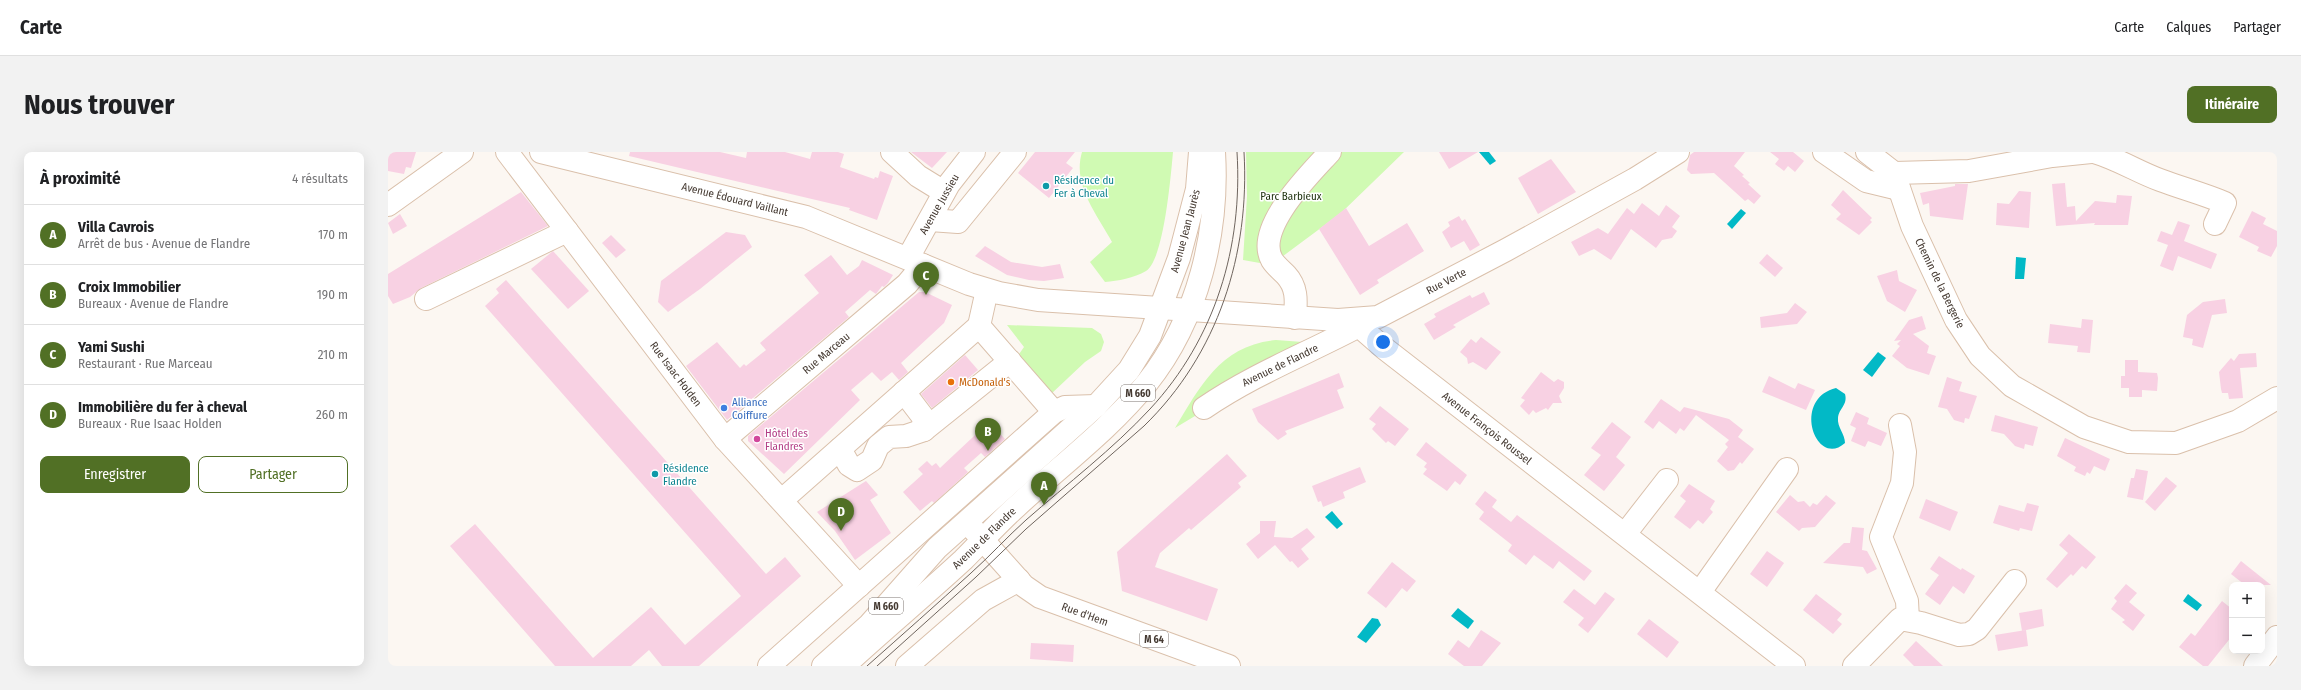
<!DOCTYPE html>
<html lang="fr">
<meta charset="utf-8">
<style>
:root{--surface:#fff;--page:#f2f2f2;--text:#202124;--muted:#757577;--line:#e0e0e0;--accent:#517025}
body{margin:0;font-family:"Fira Sans Condensed",sans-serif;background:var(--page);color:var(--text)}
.controls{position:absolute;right:12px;bottom:12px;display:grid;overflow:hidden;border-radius:8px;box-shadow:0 4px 16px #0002}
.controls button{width:36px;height:36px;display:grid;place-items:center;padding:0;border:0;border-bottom:1px solid var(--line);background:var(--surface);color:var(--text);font:20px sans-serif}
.you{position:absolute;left:995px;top:190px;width:14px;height:14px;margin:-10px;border:3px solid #fff;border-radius:50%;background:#1a73e8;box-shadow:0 0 0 6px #1a73e833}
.badge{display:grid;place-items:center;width:26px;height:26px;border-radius:50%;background:var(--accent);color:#fff;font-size:13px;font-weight:700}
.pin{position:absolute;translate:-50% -33px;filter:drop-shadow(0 1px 2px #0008)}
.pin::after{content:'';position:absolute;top:21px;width:14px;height:12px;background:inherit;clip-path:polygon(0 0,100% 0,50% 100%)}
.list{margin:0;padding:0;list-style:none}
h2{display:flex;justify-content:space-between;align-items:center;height:52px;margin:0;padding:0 16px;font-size:17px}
h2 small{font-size:13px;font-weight:400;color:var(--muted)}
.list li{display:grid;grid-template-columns:26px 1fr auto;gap:12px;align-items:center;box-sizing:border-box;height:60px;padding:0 16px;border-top:1px solid var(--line)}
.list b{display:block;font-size:15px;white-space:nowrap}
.list p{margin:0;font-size:13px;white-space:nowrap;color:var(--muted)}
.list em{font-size:13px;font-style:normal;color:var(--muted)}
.actions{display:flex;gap:8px;padding:12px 16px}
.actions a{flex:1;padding:9px 0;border:1px solid var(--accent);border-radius:8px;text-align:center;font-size:14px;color:var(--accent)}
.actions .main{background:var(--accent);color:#fff}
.map{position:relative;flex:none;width:1889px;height:514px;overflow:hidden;border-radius:8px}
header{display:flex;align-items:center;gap:24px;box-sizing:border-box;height:56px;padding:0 20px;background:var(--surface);border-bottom:1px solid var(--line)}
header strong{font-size:19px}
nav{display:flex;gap:22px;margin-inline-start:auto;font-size:14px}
.intro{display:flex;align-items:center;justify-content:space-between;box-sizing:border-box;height:96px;padding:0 24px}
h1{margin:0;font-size:28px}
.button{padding:10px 18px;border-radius:8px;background:var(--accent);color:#fff;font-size:14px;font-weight:700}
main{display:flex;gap:24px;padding:0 24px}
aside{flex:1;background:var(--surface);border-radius:8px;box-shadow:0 4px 16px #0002}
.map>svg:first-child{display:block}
.green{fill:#d0fab3}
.water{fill:#02b9c6}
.building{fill:#f8d1e3}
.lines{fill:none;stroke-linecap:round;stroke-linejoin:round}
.minor-casing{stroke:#dac0ab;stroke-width:24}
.major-casing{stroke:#dac0ab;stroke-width:24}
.minor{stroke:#fff;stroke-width:22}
.major{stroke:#fff;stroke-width:22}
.tram{stroke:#6f655e;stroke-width:1}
.culture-dot{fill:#0f9aa8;stroke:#fff;stroke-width:1.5}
.food-dot{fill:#e8710a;stroke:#fff;stroke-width:1.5}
.shop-dot{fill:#3f7fe0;stroke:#fff;stroke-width:1.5}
.hotel-dot{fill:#d1479c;stroke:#fff;stroke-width:1.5}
.labels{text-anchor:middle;stroke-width:3;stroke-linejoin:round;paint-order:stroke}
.shield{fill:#fff;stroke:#7d7570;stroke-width:1}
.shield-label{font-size:10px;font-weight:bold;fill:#453a32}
.culture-label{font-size:11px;fill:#0d838f;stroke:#fff;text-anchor:start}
.park-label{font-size:11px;fill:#1e300e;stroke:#fff}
.street-label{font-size:11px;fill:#453a32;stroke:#fff}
.food-label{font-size:11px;fill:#c56008;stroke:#fff;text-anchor:start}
.shop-label{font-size:11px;fill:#366cbe;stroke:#fff;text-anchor:start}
.hotel-label{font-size:11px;fill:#b23c85;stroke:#fff;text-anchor:start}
</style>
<header>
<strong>Carte</strong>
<nav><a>Carte</a><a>Calques</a><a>Partager</a></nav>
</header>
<div class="intro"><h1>Nous trouver</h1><a class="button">Itinéraire</a></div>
<main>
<aside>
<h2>À proximité<small>4 résultats</small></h2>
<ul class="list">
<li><span class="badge">A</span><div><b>Villa Cavrois</b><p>Arrêt de bus · Avenue de Flandre</p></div><em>170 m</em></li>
<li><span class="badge">B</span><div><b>Croix Immobilier</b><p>Bureaux · Avenue de Flandre</p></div><em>190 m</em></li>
<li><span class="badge">C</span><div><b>Yami Sushi</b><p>Restaurant · Rue Marceau</p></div><em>210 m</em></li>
<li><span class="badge">D</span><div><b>Immobilière du fer à cheval</b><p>Bureaux · Rue Isaac Holden</p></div><em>260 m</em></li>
</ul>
<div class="actions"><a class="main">Enregistrer</a><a>Partager</a></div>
</aside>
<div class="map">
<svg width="1889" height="514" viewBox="0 0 1889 514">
<rect width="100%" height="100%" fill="#fcf7f2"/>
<g class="green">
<path d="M694 0H785C783 22 776 108 758 119 746 126 730 129 717 130L702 110 724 90C709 62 684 33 694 0Z"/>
<polygon points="858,0 1016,0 953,61 883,113 855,108 859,44"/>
<polygon points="619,173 704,176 713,182 716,190 713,199 697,210 662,243 629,205 636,195"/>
<path d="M888 188 928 191 807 254V264L787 276C813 233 833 193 888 188Z"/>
</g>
<g class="water">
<polygon points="1091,0 1101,0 1108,9 1102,13"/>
<polygon points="1353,57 1358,61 1344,77 1339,72"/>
<polygon points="1628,105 1638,106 1636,127 1627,127"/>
<polygon points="1490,200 1498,206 1484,225 1475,218"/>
<path d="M1448 236 1457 242C1460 253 1451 256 1450 266 1449 275 1457 282 1457 291 1428 317 1403 247 1448 236Z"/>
<polygon points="944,359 955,372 949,377 937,365"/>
<polygon points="1800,442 1814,453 1809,459 1795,449"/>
<polygon points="1070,456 1086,469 1080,477 1063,464"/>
<polygon points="984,466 990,467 993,473 978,491 969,485"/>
</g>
<g class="building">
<polygon points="0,0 28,0 23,16 18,15 16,22 0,19"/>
<polygon points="242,0 332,0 358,6 359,0 397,0 422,7 424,0 450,0 456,2 452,15 486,27 487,25 490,26 492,19 505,24 489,68 461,58 462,56 241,4"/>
<polygon points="523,0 559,0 544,16"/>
<polygon points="647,0 687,0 678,11 685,16 661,46 630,21"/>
<polygon points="1051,0 1090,0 1061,17"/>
<polygon points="1306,0 1357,0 1346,14 1356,23 1354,24 1362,31 1360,32 1373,44 1366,52 1360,47 1357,49 1326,21 1303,22 1299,18 1302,3"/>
<polygon points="1382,0 1405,0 1416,9 1407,20 1400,14 1396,19 1387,12 1391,7"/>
<polygon points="1163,7 1188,40 1150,62 1130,26"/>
<polygon points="1677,31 1679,55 1687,54 1688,69 1707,49 1728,51 1729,43 1744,44 1740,73 1706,73 1707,71 1668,74 1664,32"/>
<polygon points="1567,32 1580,32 1575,68 1542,64 1541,51 1535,53 1532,41 1567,34"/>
<polygon points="1455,38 1484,66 1482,68 1484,70 1471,83 1448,67 1453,62 1443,53"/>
<polygon points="1631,39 1643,40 1641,76 1608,73 1609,51 1621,52"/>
<polygon points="133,40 160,74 33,136 22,145 5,152 0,144 0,122"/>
<polygon points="1254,51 1271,64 1278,53 1292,64 1284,75 1289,79 1284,86 1274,88 1268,96 1243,77 1223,108 1206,97 1191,104 1183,90 1210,76 1220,82 1239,56 1246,62"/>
<polygon points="958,56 981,94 1019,71 1036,99 989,128 991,131 972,143 931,77"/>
<polygon points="1864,59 1878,66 1875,72 1889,79 1889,94 1883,105 1869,99 1871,95 1851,85"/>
<polygon points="12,62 19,74 5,82 0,71"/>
<polygon points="1071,64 1074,69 1077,67 1092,93 1082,99 1076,89 1063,96 1054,80 1062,74 1060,70"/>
<polygon points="1790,69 1802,73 1796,89 1829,102 1823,117 1790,104 1785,119 1772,114 1780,93 1769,89 1773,79 1784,83"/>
<polygon points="338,80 357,83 364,95 312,137 280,160 270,150 273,129"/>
<polygon points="223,83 238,98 228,106 214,91"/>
<polygon points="597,94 623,110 654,115 672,112 676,126 656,129 641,128 619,123 587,104"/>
<polygon points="165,99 201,139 180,157 143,117"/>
<polygon points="1379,102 1395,116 1387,125 1371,111"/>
<polygon points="443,103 459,123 471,114 474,108 505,123 500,131 496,135 494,134 488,142 482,138 457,160 461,165 339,268 298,214 329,190 352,216 356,212 358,214 378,198 372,191 431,141 416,123"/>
<polygon points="1509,118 1511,129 1529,138 1517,160 1499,149 1489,124"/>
<polygon points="118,128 378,422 397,405 413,424 311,514 274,514 261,498 243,514 167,514 62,394 87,372 205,506 263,455 297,493 353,444 97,154 111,141 108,137"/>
<polygon points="531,140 537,140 564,153 556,171 513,211 520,220 511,228 504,220 493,229 484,220 463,238 472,248 396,322 360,289 360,284"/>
<polygon points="1096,140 1102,152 1065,173 1068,175 1046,188 1036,172 1048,165 1046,162 1082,143 1084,146"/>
<polygon points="1837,147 1839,161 1824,163 1815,196 1804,193 1805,187 1795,185 1799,163 1815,150"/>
<polygon points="1407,151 1419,160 1409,172 1373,176 1372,165 1399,161"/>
<polygon points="1534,164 1538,177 1525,182 1541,194 1539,201 1548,204 1541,223 1519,216 1504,204 1512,194 1509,192 1513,188 1506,189 1521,168"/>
<polygon points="1694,167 1705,168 1702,201 1689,200 1690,194 1660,191 1662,172 1693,176"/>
<polygon points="1093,185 1113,200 1098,218 1085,210 1080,212 1079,206 1072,200 1083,187 1088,191"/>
<polygon points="1868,201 1869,215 1852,216 1855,246 1841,247 1840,241 1834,241 1833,237 1831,220 1843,206 1846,209 1851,202"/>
<polygon points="577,203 590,218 544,256 533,242"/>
<polygon points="1737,208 1750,208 1750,220 1769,221 1770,226 1769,239 1754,238 1754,245 1741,245 1741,236 1733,236 1733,224 1737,224"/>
<polygon points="1153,220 1166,230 1170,227 1176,230 1176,236 1171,244 1174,251 1165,251 1160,258 1158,256 1148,261 1145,258 1141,263 1132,254 1137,248 1133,246"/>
<polygon points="951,221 956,235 949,238 956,256 897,279 899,282 890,288 870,270 864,257"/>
<polygon points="1381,224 1407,237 1410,231 1427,238 1418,258 1374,240"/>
<polygon points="1559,225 1574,230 1571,239 1589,244 1581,267 1577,266 1576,271 1566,268 1559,257 1550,255"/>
<polygon points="1273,247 1292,260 1296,255 1341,267 1355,278 1350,285 1366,297 1354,312 1352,310 1346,318 1340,319 1329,309 1340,295 1337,292 1341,288 1308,263 1296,279 1292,276 1288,282 1271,269 1265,277 1256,270"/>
<polygon points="992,254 1021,277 1007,294 1000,289 998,291 984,277 988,272 981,267"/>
<polygon points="1468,260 1481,266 1479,272 1499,281 1493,294 1480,289 1477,295 1463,289 1468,276 1462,273"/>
<polygon points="1607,263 1650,275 1645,294 1637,292 1636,297 1627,294 1616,282 1603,279"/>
<polygon points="601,270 617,287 597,305 593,301 576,316 580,320 546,351 544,349 532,359 515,340 535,322 530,317 539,309 544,314 548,311 552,316"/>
<polygon points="1224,270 1243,285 1228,305 1237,313 1216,339 1196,323 1213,303 1203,296"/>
<polygon points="1677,286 1722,307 1717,319 1706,314 1702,322 1699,320 1697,324 1686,319 1688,315 1669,304"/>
<polygon points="1038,290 1079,323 1072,333 1067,329 1059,339 1035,322 1039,317 1036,315 1039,311 1028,303"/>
<polygon points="839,302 859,324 850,331 853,335 803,378 801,376 772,401 767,415 830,437 819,469 734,439 729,400"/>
<polygon points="972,315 978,330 955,340 957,346 935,355 933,349 930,350 924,334"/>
<polygon points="1748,317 1760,319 1755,348 1739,345 1743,326 1746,326"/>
<polygon points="1778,325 1789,334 1767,359 1757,350"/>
<polygon points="478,329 490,343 482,348 503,381 467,408 447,379 429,360"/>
<polygon points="1301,332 1327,349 1322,357 1325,360 1315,372 1310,368 1302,377 1286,365 1298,349 1292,344"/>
<polygon points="1097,339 1109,348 1104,355 1123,370 1129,363 1204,419 1196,429 1171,409 1165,417 1146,403 1138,413 1120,399 1124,393 1091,367 1096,360 1087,352"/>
<polygon points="1402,343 1410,350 1416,349 1422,355 1425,351 1429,353 1438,343 1448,351 1427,375 1414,376 1411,379 1388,360"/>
<polygon points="1538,347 1570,360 1562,379 1531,366"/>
<polygon points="1639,351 1651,354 1644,379 1632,376 1631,379 1605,371 1611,353 1636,360"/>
<polygon points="872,369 888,369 886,385 904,386 919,376 927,385 913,397 921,407 910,416 904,409 902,410 887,393 870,407 858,392 872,381"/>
<polygon points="1464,375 1476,376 1474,398 1479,399 1489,417 1479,422 1475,415 1435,411 1456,391 1462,391"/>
<polygon points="1681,382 1708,405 1698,417 1694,414 1685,424 1683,422 1669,436 1658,427 1680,401 1671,393"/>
<polygon points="1379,399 1396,411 1379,435 1362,422"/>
<polygon points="1551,404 1573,418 1574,416 1587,424 1576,442 1565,434 1552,453 1537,442 1551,423 1542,417"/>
<polygon points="1853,409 1883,433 1857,433 1843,422"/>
<polygon points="1004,410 1028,429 1019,440 1014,436 998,456 979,441"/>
<polygon points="1738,432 1749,441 1741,450 1757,463 1745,479 1734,470 1737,468 1723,457 1729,449 1726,446"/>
<polygon points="1186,437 1207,453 1217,440 1227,447 1200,481 1190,473 1196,466 1175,450"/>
<polygon points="1428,442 1454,462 1449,468 1454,472 1445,482 1415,458"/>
<polygon points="1834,449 1844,457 1844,484 1820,514 1815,514 1791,495 1803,481 1807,484"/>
<polygon points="1654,457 1656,474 1634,479 1631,461"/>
<polygon points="1261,467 1291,490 1279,506 1249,482"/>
<polygon points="1093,478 1113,491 1094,514 1076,514 1060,502 1070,488 1081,496"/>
<polygon points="1638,478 1640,494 1610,499 1607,483"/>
<polygon points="1528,489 1555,514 1526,514 1515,503"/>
<polygon points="643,491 686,493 685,510 642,507"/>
</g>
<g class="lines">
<g class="minor-casing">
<g id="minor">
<polyline points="119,0 337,287 471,434"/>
<polyline points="504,0 530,24 556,40"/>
<polyline points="1436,0 1478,29 1511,37"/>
<polyline points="1479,0 1506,21 1524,74 1568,168 1592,204 1624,234 1696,275 1741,290 1788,291 1850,269 1889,246"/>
<path d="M1706 0C1730 7 1750 20 1772 28 1793 36 1816 42 1837 51L1827 72"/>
<polyline points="1506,21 1581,19 1664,4 1703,0"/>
<polyline points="0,53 74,0"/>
<polyline points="542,68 570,70 627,0"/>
<polyline points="520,106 561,32 586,0"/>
<polyline points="38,147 179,79"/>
<polyline points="802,158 950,168 990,165 1118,98 1247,27 1290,0"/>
<path d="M907 166C908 150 910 136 898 123 893 118 887 113 884 108 866 76 923 21 942 0"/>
<polyline points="964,168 996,196 1406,514"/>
<polyline points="591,174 599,138"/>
<polyline points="516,240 535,265 536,278"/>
<path d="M816 256C866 222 918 202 971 174"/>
<polyline points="1512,273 1517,300 1514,331 1493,385 1519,449 1520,468"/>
<polyline points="337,287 519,132 535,113"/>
<polyline points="452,297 461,313 469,318 484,308 490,294 501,285 518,284 536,278 622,209"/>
<polyline points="394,348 591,174 666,260"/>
<polyline points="1237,382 1279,328"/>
<polyline points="1312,440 1399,317"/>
<polyline points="381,514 666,260 677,255 708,254"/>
<polyline points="519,514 595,448 631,428"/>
<polyline points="1466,514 1512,467 1533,471 1571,483 1581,482 1589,477 1627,429"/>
<polyline points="1867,514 1889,485"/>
</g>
</g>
<g class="major-casing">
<g id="major">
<polyline points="153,0 418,65 581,132 611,141 650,148 802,158"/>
<polyline points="585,377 636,434 652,445 841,514"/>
<polyline points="435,514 481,473 549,396 708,254 741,218 762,184 791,106 809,37 812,0"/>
<path d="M456 514C495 478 536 444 575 408 593 390 610 371 629 354 672 314 722 277 759 231 810 167 831 80 826 0"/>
</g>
</g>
<use href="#minor" class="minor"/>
<use href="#major" class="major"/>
<g class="tram">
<path d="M479 514C514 483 549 452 583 421 602 404 619 385 638 368 679 332 725 297 762 257 827 187 855 95 849 0"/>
<path d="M489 514 588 425 638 377 756 274C830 202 862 102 856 0"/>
</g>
</g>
<g class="culture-dot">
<circle cx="658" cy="34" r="4"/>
<circle cx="267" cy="322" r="4"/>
</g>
<circle class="food-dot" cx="563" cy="230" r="4"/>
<circle class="shop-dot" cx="336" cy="256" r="4"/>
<circle class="hotel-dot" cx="369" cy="287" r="4"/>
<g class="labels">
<g class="shield">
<rect x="733" y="233" width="34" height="16" rx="3"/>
<rect x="481" y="446" width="34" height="16" rx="3"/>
<rect x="752" y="479" width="28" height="16" rx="3"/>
</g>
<g class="shield-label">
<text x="750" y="245">M 660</text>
<text x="498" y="458">M 660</text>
<text x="766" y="491">M 64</text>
</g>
<g class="culture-label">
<text x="666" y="32">Résidence du<tspan x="666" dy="13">Fer à Cheval</tspan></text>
<text x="275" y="320">Résidence<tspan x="275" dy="13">Flandre</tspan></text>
</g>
<g class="park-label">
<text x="903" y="48">Parc Barbieux</text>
</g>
<g class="street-label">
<text transform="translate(347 47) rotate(14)" y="4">Avenue Édouard Vaillant</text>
<text transform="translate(551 52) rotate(-60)" y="4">Avenue Jussieu</text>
<text transform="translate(797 79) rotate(-75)" y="4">Avenue Jean Jaurès</text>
<text transform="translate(1058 129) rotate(-28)" y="4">Rue Verte</text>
<text transform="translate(1552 131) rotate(64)" y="4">Chemin de la Bergerie</text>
<text transform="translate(438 201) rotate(-40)" y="4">Rue Marceau</text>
<text transform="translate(892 213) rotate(-26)" y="4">Avenue de Flandre</text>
<text transform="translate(288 222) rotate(53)" y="4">Rue Isaac Holden</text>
<text transform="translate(1099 276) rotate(38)" y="4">Avenue François Roussel</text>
<text transform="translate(596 386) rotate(-44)" y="4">Avenue de Flandre</text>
<text transform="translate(697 462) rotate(20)" y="4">Rue d'Hem</text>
</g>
<g class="food-label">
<text x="571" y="234">McDonald's</text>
</g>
<g class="shop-label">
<text x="344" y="254">Alliance<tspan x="344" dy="13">Coiffure</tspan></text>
</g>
<g class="hotel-label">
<text x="377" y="285">Hôtel des<tspan x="377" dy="13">Flandres</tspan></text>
</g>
</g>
</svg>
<div class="controls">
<button>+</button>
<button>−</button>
</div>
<div class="you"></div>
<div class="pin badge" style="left:656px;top:353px">A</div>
<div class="pin badge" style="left:600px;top:299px">B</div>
<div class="pin badge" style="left:538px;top:143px">C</div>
<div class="pin badge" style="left:453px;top:379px">D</div>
</div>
</main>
